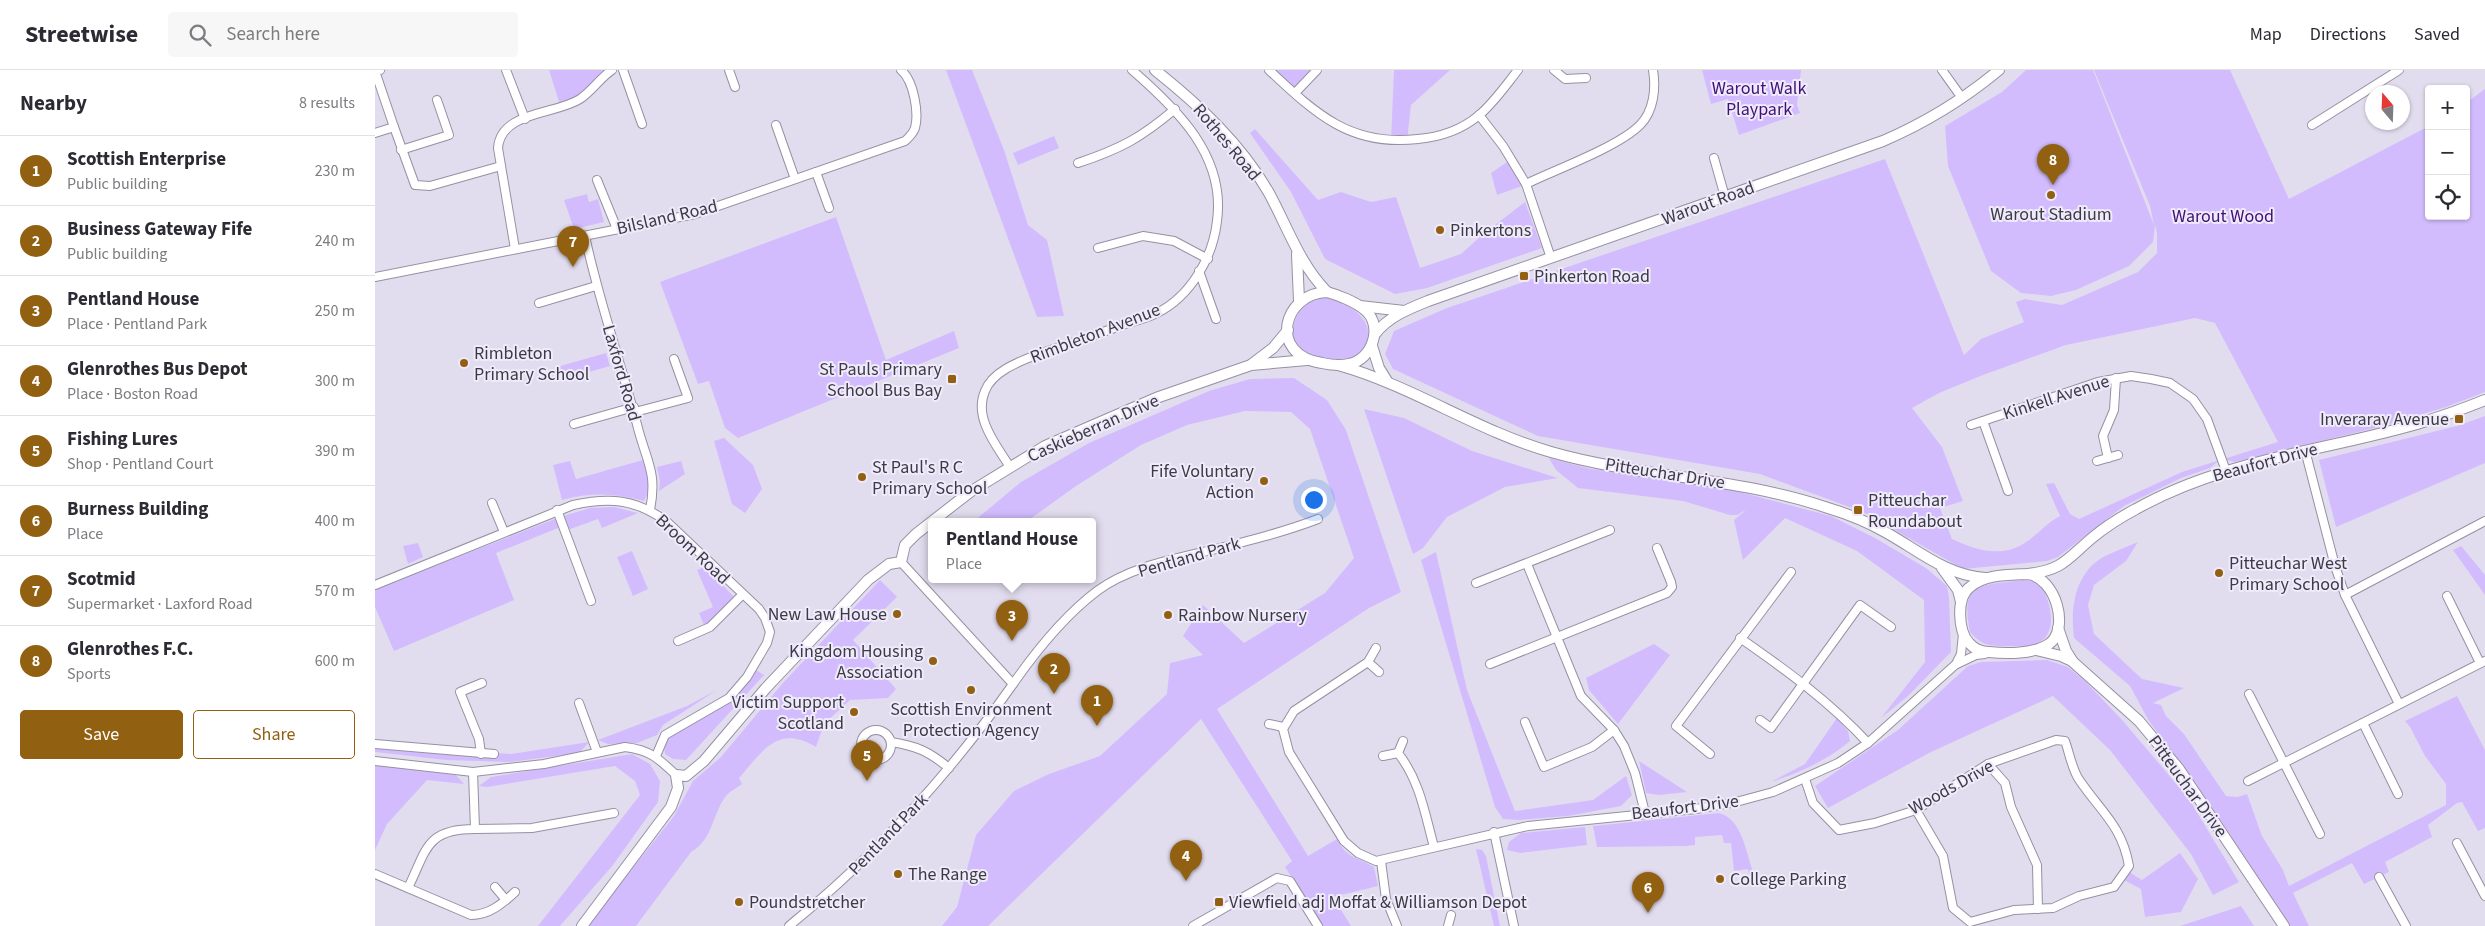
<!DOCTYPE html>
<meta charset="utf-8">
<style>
:root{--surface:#fff;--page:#f7f7f7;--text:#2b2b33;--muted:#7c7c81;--line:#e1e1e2;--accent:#926011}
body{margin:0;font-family:"Source Sans 3",sans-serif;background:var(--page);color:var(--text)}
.controls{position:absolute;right:15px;top:15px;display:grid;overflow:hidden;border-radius:5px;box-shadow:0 1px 4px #0004}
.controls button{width:45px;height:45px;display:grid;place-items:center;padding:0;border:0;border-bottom:1px solid var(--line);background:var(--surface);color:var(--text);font:25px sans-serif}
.compass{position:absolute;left:1990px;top:15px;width:45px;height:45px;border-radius:50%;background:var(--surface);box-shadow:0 1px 4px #0004;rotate:341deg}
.you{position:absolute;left:938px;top:429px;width:18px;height:18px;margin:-12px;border:4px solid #fff;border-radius:50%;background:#1a73e8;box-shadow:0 0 0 8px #1a73e833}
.badge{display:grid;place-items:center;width:32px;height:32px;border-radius:50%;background:var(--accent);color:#fff;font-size:16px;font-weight:700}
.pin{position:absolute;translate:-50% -41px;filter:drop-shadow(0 1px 2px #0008)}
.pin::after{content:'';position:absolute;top:26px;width:18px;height:15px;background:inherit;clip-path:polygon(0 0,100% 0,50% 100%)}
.popup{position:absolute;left:553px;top:448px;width:168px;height:65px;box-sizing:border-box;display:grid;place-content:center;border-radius:5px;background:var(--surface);filter:drop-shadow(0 1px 4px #0005);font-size:16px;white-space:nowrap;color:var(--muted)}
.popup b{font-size:19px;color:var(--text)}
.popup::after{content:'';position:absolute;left:50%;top:100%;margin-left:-10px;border:10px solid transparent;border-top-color:var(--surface)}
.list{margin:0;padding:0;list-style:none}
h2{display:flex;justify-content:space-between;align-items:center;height:65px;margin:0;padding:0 20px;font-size:21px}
h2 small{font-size:16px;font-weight:400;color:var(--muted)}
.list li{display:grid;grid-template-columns:32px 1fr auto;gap:15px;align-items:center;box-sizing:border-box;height:70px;padding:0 20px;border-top:1px solid var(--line)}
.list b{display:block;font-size:19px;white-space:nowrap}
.list p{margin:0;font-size:16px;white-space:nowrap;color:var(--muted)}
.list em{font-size:16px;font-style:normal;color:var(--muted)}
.actions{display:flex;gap:10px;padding:15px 20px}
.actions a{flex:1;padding:11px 0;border:1px solid var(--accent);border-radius:5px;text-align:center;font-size:18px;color:var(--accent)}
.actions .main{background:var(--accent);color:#fff}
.icon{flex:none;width:28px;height:28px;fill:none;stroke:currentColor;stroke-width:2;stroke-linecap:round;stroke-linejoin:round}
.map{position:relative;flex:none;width:2110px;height:856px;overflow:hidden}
header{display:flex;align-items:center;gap:30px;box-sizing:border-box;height:70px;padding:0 25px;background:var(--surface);border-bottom:1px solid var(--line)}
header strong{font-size:24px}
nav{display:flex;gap:28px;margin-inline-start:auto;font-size:18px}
.search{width:350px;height:45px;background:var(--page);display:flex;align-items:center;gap:12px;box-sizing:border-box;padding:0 18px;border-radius:5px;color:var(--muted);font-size:19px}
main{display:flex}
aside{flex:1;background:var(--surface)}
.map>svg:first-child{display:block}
.green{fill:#d2bcfe;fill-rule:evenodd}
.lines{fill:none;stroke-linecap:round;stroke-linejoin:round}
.minor-casing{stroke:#9691a2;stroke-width:10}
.tertiary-casing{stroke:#9691a2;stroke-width:12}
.minor{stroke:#fff;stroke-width:8}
.tertiary{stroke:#fff;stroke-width:10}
.poi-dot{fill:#926011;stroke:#efeafc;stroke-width:2}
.labels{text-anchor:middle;stroke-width:4;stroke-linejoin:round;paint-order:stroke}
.park-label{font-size:18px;fill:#421176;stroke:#efeafc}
.street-label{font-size:18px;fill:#3d3b42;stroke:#efeafc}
.poi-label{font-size:18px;fill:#3d3b42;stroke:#efeafc;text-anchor:start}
</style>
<header>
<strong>Streetwise</strong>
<div class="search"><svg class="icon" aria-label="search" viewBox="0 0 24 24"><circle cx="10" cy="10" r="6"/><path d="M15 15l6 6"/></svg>Search here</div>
<nav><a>Map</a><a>Directions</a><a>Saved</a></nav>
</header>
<main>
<aside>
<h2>Nearby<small>8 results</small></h2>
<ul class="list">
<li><span class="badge">1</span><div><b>Scottish Enterprise</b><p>Public building</p></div><em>230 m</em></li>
<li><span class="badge">2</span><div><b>Business Gateway Fife</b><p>Public building</p></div><em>240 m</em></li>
<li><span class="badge">3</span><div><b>Pentland House</b><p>Place · Pentland Park</p></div><em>250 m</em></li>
<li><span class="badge">4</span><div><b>Glenrothes Bus Depot</b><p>Place · Boston Road</p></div><em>300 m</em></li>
<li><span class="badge">5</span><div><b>Fishing Lures</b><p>Shop · Pentland Court</p></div><em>390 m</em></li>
<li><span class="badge">6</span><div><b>Burness Building</b><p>Place</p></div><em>400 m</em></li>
<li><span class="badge">7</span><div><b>Scotmid</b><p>Supermarket · Laxford Road</p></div><em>570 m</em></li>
<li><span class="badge">8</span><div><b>Glenrothes F.C.</b><p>Sports</p></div><em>600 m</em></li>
</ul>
<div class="actions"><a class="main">Save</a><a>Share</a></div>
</aside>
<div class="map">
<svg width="2110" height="856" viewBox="0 0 2110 856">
<rect width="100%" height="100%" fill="#e2ddee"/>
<g class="green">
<polygon points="174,0 235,0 212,24 186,38"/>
<polygon points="571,0 597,0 629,80 653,155 672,170 689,246 662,247"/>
<polygon points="894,0 942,0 920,23"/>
<polygon points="1019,0 1075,0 1036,35 1032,71 1016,71"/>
<polygon points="1327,0 1426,0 1422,35 1425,43 1364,65 1353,29 1336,34"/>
<path d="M1651 0H1718L1779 155 1775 136 1719 0H1855L1914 129 2054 56V146H2091V33L2110 19V322L2071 337 2008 356 1860 392 1846 389 1835 398 1806 408 1749 436 1683 487 1672 491 1588 499 1488 442 1385 404 1163 366 1018 299 1010 284 1019 261 1072 238 1510 89 1589 285 1606 269 1649 252 1641 232 1650 229 1687 235 1763 202 1782 183V163L1780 155 1778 172 1754 196 1701 220 1676 226 1646 223 1616 201 1573 96 1570 56 1627 22ZM1820 248 1840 253 1903 372 1807 402 1704 449 1695 444 1679 413 1671 414 1685 446C1673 452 1665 462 1654 470 1629 489 1603 481 1577 469L1565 438 1588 431 1567 377 1537 338 1564 323 1608 305 1691 275Z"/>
<polygon points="880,59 943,130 966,122 996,132 1021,127 1045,198 1086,184 1107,165 1150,132 1167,178 1052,218 1020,224 950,189 916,122 875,63"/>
<polygon points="679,66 684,78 643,95 638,83"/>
<polygon points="1135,90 1147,116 1122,125 1116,103"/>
<polygon points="212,124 214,132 223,129 229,152 199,159 189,130"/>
<polygon points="461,147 511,290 579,261 584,278 363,368 350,358 334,311 323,314 285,212"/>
<path d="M948 227C975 228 1013 261 982 284 974 290 966 290 957 289 947 287 935 287 927 282 911 271 919 245 930 234 935 229 942 229 948 227Z"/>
<polygon points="231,283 235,296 186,310 182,297"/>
<path d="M919 308 952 330 971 360 1026 522 994 538 842 639 933 786 962 769C972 789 983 787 999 797L1003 816 958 827 976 856H947L910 797 917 791 826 649 613 856H567L582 837 601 765 639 721 674 704 725 686 792 624 795 593 828 585 808 566 828 535 869 573 950 523 979 488 935 359 916 342 870 341 812 355 766 375 701 416 651 452H598L646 412 714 373 834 321 875 309Z"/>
<polygon points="989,339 1029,348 1097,381 1183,408 1130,417 1072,447 1048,478 1038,484"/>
<polygon points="2110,346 2110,393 1961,457 1944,390 2082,356"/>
<polygon points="349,368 378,395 387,419 370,443 357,434 339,371"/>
<polygon points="1174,388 1216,399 1334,414 1456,446 1500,468 1551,498 1572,516 1574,527 1576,582 1533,626 1506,648 1550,592 1549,530 1482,481 1410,448 1368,490 1359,450 1371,440 1362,445 1355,445 1308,431 1203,418 1181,400"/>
<path d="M268 390C272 404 277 417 269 431 241 423 216 422 187 430L178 395 195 391 201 409Z"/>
<polygon points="306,391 310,404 284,421 285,412 282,397"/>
<polygon points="239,437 263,443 227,458 223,449 190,461 188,456 121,483 139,530 19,581 0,537 0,519 185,447 215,438"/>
<path d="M1763 472 1751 491 1719 515 1713 535 1719 564 1767 609 1809 618 1778 633 1786 635 1791 646 1809 664 1851 726 1862 727 1872 724 1887 766 1908 800 1914 816 2071 735V714L2050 686 2035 657 2030 651 2082 626 2110 680V758L2103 761 2087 732 2082 733 2053 755 2057 767 2010 792 2014 802 1989 814 1977 793 1918 823 1934 856H1915L1836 736 1774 651 1755 616 1699 568C1695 537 1700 502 1730 486 1740 481 1752 477 1763 472Z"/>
<polygon points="43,473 48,487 33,494 28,476"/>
<polygon points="2086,476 2110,505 2110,525 2078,480"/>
<polygon points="257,481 273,519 258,526 242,487"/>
<polygon points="1061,482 1092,620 1140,741 1218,730 1251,706 1257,725 1246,736 1193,746 1144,750 1128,749 1120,737 1046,490"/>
<polygon points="330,497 363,531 331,560 324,543 338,537 322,500"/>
<path d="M505 510 522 527 478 570 521 619 513 628 475 630 449 654 441 677C402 654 388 681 364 708L367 714C362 718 355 721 351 726 338 742 338 770 316 782L261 856H212L299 746 318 711 346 687 407 614Z"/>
<path d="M1648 510 1664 513C1677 531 1686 570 1655 576 1649 577 1641 576 1635 576 1616 576 1608 577 1595 562 1584 509 1608 516 1648 510Z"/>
<polygon points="1279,574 1295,585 1243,654 1214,620 1211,608"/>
<polygon points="1672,590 1693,597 1710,611 1748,651 1814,729 1864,812 1838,825 1816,784 1735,680 1678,626 1554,683 1453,738 1440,716 1523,660 1593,596 1606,592"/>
<polygon points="381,600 389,605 311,690 298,689 290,684 289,673 306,657 341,640 361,626"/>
<polygon points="342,620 288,655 282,665 262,673 233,674 223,670 312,636"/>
<path d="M1462 648 1473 661 1475 671C1451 691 1426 702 1396 712L1430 694Z"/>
<polygon points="214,672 204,683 135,692 71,690 0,682 0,674 136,684"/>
<polygon points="257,684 275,694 285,711 283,732 238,795 185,856 163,856 265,725 260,711 240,696 112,717 104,716 116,707"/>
<polygon points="1264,691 1312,722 1284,725 1271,723"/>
<polygon points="0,695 81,705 89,714 52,710 12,754 0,780"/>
<path d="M1344 743C1367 749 1371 782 1378 802L1374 805 1373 799 1359 801 1356 773H1349L1347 765 1320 767V775L1312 776 1222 777 1218 756Z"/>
<polygon points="1210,757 1212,775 1145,783 1132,780 1134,772 1146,763"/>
<polygon points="1101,779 1107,780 1111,786 1125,856 1119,856"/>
<polygon points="1805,783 1823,809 1806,842 1770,847 1766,819 1745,808 1751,800 1767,810"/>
<polygon points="1866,836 1879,856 1805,856"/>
</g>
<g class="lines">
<g class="minor-casing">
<g id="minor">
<polyline points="5,0 0,1 19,57"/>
<polyline points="131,0 150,49"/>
<polyline points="248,0 267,54"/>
<polyline points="354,0 360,17"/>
<path d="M894 0C940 43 975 77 1043 69 1065 67 1086 60 1103 46 1118 34 1131 15 1143 0"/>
<polyline points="1179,0 1190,9 1211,8"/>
<polyline points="1567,0 1587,28"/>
<polyline points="920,23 942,0"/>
<polyline points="1104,45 1128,76 1151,114 1176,188"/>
<polyline points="401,55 420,109"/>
<polyline points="1937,55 2024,0"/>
<polyline points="0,63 19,57 40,115 55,116 126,96"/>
<polyline points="26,80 74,65 62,30"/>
<polyline points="1339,88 1350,127"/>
<path d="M703 93C745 79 766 68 800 39"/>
<polyline points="441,102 454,138"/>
<polyline points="222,110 242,159"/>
<path d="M1151 114C1182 99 1243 77 1265 55 1279 41 1281 18 1278 0"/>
<path d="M210 166C224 232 247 296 264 362 273 394 282 404 275 440"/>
<polyline points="723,178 768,166 799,171 833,189"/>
<path d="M140 179 123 78C126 41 180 45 205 29 217 21 225 8 237 0"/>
<polyline points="824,201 841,249"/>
<path d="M0 207 320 144 530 71C534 67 538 64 540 58 544 43 539 11 526 0"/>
<polyline points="164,233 221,216"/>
<polyline points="260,342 313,328 299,289"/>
<polyline points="1608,351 1633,421"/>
<polyline points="199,354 259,337"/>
<polyline points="1596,355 1723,312 1756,306 1776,309 1795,313 1818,329 1832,349 1851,401"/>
<polyline points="1930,380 1960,496 1970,525 2024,634"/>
<polyline points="1733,388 1728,366 1739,340 1741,308"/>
<polyline points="1722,391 1743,385"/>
<path d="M635 397C622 376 598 348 610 321 617 302 643 292 661 285 691 275 721 265 750 254 761 251 773 248 782 243 816 226 838 187 842 151 851 86 802 39 757 0"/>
<polyline points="117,433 129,462"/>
<polyline points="182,440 216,531"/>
<polyline points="1152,494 1206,626 1239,660 1249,676 1260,703 1270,743"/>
<polyline points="1101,513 1235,460"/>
<path d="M0 515 198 435C235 427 260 429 291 451L384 539 390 548 395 562 392 573 372 607 354 628 290 665 281 686"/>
<polyline points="1970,525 2110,451"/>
<polyline points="2072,526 2105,593"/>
<path d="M1365 568C1411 600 1455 632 1493 673"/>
<polyline points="303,571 335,557 368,524"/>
<polyline points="1001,578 993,592 919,641 908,659 914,682 969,771 983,783 1001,791 1153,756 1321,739 1361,732 1398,722 1463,693 1493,673 1580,595 1601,585 1610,584"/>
<polyline points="993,592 1004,602"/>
<polyline points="1115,594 1292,523 1297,517 1296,512 1282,478"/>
<polyline points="1581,594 1586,584 1588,564"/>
<path d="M638 614C661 581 689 546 722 521 754 497 799 489 837 480 873 471 909 462 943 449"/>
<polyline points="1874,624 1945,764"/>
<polyline points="204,633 222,682"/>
<polyline points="1385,650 1396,658 1485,535 1516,557"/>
<polyline points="1150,652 1169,697 1217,677 1239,660"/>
<polyline points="1988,653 2023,724"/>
<polyline points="894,654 908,657"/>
<circle cx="501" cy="675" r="15"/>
<path d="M1028 671 1023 683C1045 711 1050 744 1059 777"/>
<path d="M516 672C542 676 553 681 574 698"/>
<polyline points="0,674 119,684"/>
<polyline points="106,684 104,669 85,622 107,613"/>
<polyline points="1335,684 1301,656 1416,502"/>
<polyline points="1008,686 1023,683"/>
<path d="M0 691 98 702 169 694 250 677C275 680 283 688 301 705"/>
<polyline points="1613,694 1630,713 1636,737 1662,795 1663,839"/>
<path d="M1430 709 1438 733 1464 760 1500 753 1541 740 1613 694 1681 670 1690 671C1694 682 1697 698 1703 708 1724 740 1747 755 1754 796L1739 817 1704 826 1678 838 1639 840 1595 852 1578 838 1568 786 1541 740"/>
<polyline points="1873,711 2110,591"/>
<polyline points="100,759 157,758 239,743"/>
<polyline points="1119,762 1139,856"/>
<polyline points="2082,773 2110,826"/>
<polyline points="1006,791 1011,829 1022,856"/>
<path d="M0 804 96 845C114 845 127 834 140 822"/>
<polyline points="2004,807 2031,856"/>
<polyline points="120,817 131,830"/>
<path d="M33 818C52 779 51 759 100 759L98 702"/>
<path d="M414 856C500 786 574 705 638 614L526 492"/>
<polyline points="818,856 902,808 915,811 943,856"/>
<polyline points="1073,856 1076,845"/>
</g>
</g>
<g class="tertiary-casing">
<g id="tertiary">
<path d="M780 0C824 35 866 74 894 123 913 158 924 193 952 222"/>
<polyline points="922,184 924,231"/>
<path d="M952 222C963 225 981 232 990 240 1009 256 997 290 974 294 965 296 956 295 947 293 892 285 908 223 952 222Z"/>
<polyline points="985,236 1029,241"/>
<path d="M1000 264C1013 247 1033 239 1053 231L1508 71C1550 53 1589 29 1624 0"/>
<polyline points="997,276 1004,298 1012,311"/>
<polyline points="877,294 898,278 913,260"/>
<path d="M963 295C1038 316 1102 361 1176 382 1267 408 1363 407 1453 438 1473 444 1493 452 1512 463 1544 481 1571 505 1610 508"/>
<polyline points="1567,498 1583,520 1586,532"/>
<path d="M1653 504C1688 500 1692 489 1717 468 1730 457 1746 447 1761 439 1848 390 1948 381 2042 354 2065 347 2088 339 2110 330"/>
<path d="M1653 504C1681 508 1695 559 1674 574 1659 584 1632 584 1614 582 1606 582 1600 580 1594 573 1583 561 1581 527 1595 517 1610 504 1634 505 1653 504Z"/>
<polyline points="1683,558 1691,581 1698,592 1764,651 1804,699 1909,856"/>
<polyline points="1661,580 1686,586 1697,591"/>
<polyline points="207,856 296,737 303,718 301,705 311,706 329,691 391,618 493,510 514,494 526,492 530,475 541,464 595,422 670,376 781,328 876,295 932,290"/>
</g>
</g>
<use href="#minor" class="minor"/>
<use href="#tertiary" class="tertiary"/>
</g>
<g class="poi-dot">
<circle cx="1676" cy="125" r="5"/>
<circle cx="1065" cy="160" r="5"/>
<rect x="1144" y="201" width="10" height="10" rx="2.5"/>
<circle cx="89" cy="293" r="5"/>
<rect x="572" y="304" width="10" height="10" rx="2.5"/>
<rect x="2079" y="344" width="10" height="10" rx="2.5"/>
<circle cx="487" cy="407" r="5"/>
<circle cx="889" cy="411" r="5"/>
<rect x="1478" y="435" width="10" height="10" rx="2.5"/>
<circle cx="1844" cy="503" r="5"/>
<circle cx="522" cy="544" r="5"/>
<circle cx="793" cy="545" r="5"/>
<circle cx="558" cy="591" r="5"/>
<circle cx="596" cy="620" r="5"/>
<circle cx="479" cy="642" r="5"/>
<circle cx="523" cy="804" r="5"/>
<circle cx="1345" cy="809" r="5"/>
<circle cx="364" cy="832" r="5"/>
<rect x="839" y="827" width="10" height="10" rx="2.5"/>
</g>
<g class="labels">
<g class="park-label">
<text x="1384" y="24">Warout Walk<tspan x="1384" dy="21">Playpark</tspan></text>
<text x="1848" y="152">Warout Wood</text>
</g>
<g class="street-label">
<text transform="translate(852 72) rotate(50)" y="6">Rothes Road</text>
<text transform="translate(1333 133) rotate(-20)" y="6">Warout Road</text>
<text transform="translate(292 147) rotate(-13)" y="6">Bilsland Road</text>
<text transform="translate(720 263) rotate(-21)" y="6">Rimbleton Avenue</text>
<text transform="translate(247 303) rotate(74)" y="6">Laxford Road</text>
<text transform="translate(1681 327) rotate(-18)" y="6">Kinkell Avenue</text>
<text transform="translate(718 358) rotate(-24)" y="6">Caskieberran Drive</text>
<text transform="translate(1890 392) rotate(-15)" y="6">Beaufort Drive</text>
<text transform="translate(1290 403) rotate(9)" y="6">Pitteuchar Drive</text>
<text transform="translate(318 479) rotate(43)" y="6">Broom Road</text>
<text transform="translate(814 487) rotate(-16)" y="6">Pentland Park</text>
<text transform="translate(1813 716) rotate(54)" y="6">Pitteuchar Drive</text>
<text transform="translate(1576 717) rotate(-29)" y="6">Woods Drive</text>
<text transform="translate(1310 737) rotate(-7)" y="6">Beaufort Drive</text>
<text transform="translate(513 764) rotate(-46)" y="6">Pentland Park</text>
</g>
<g class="poi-label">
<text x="1676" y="150" text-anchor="middle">Warout Stadium</text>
<text x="1075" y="166">Pinkertons</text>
<text x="1159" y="212">Pinkerton Road</text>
<text x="99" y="289">Rimbleton<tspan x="99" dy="21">Primary School</tspan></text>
<text x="567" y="305" text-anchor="end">St Pauls Primary<tspan x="567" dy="21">School Bus Bay</tspan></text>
<text x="2074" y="355" text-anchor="end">Inveraray Avenue</text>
<text x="497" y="403">St Paul's R C<tspan x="497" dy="21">Primary School</tspan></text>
<text x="879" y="407" text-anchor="end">Fife Voluntary<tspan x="879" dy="21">Action</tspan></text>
<text x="1493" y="436">Pitteuchar<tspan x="1493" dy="21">Roundabout</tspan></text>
<text x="1854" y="499">Pitteuchar West<tspan x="1854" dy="21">Primary School</tspan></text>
<text x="512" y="550" text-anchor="end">New Law House</text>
<text x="803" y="551">Rainbow Nursery</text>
<text x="548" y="587" text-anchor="end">Kingdom Housing<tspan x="548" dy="21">Association</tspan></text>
<text x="469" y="638" text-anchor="end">Victim Support<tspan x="469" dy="21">Scotland</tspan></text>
<text x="596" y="645" text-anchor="middle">Scottish Environment<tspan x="596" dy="21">Protection Agency</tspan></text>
<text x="533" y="810">The Range</text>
<text x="1355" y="815">College Parking</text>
<text x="374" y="838">Poundstretcher</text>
<text x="854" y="838">Viewfield adj Moffat &amp; Williamson Depot</text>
</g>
</g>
</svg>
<div class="controls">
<button>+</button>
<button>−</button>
<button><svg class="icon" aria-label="locate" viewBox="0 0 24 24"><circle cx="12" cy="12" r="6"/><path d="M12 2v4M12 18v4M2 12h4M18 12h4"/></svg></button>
</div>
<svg class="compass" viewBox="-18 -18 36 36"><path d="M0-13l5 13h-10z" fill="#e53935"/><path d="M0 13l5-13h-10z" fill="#7c7c81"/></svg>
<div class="you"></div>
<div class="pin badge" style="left:722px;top:656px">1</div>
<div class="pin badge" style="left:679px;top:624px">2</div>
<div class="pin badge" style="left:637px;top:571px">3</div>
<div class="popup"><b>Pentland House</b>Place</div>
<div class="pin badge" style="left:811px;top:811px">4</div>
<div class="pin badge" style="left:492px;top:711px">5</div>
<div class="pin badge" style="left:1273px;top:843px">6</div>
<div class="pin badge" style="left:198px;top:197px">7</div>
<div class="pin badge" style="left:1678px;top:115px">8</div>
</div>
</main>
